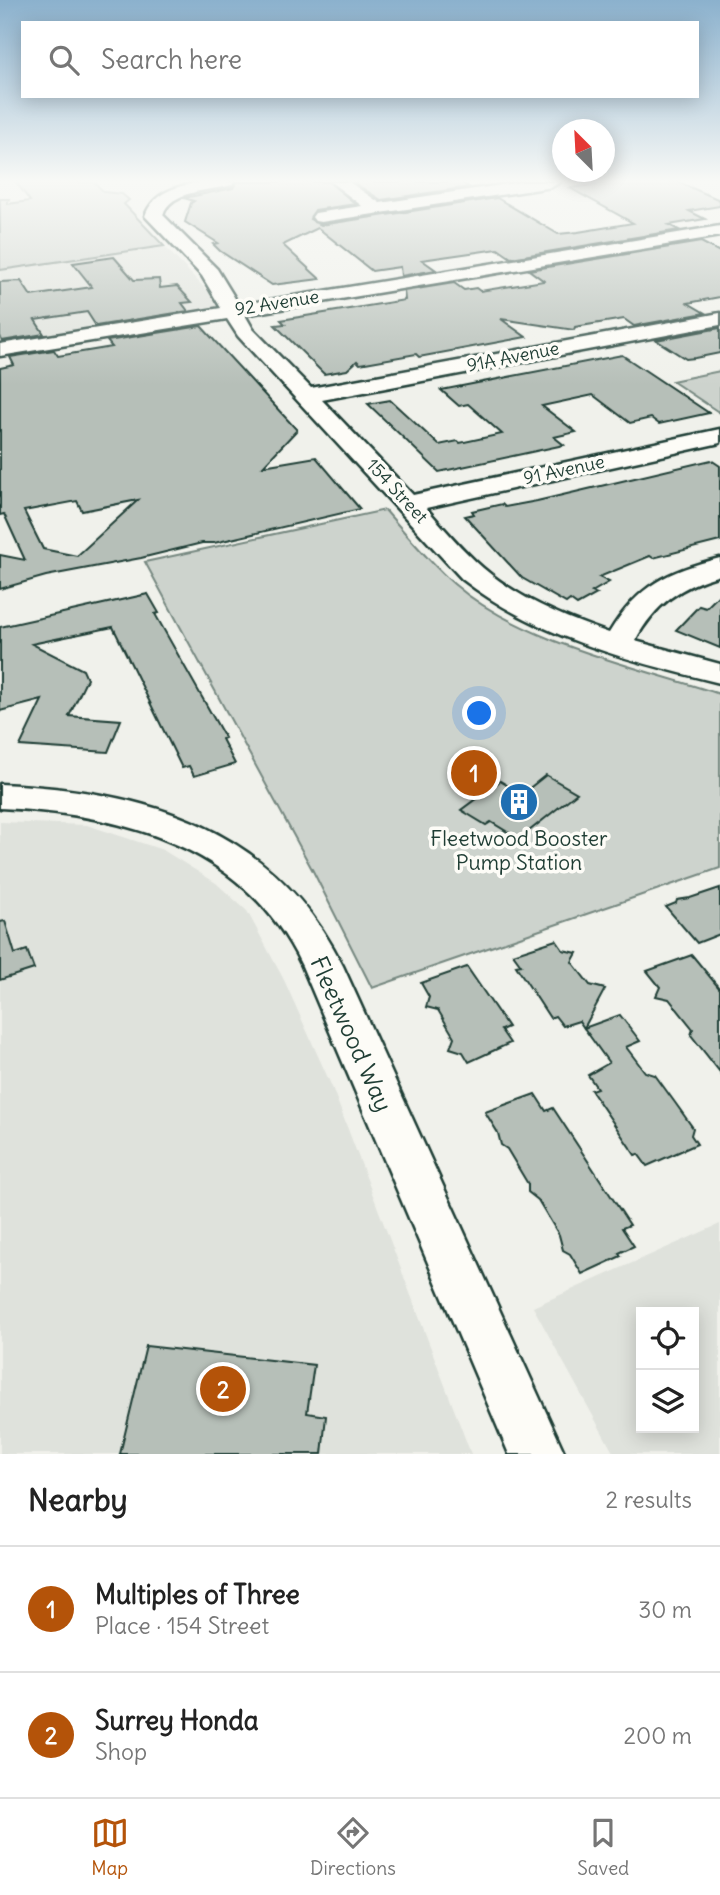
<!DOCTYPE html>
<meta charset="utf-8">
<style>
:root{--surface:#fff;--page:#f6f6f6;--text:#222;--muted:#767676;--line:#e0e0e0;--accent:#b45309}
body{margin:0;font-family:Delius,sans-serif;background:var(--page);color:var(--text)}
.controls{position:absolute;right:21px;bottom:21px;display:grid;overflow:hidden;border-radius:0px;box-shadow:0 4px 18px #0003}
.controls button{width:63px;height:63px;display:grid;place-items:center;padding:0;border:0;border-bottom:2px solid var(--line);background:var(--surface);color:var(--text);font:35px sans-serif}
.compass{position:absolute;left:552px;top:119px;width:63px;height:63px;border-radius:50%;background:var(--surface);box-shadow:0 4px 18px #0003;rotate:336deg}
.you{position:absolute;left:480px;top:714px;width:24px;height:24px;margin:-18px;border:5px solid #fff;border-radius:50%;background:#1a73e8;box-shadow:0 0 0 10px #1a73e833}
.badge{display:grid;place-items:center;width:46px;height:46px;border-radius:50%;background:var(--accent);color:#fff;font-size:23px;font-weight:700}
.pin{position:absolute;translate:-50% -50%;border:4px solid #fff;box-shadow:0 2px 7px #0006}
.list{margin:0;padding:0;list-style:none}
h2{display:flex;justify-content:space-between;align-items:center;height:91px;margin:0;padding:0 28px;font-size:30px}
h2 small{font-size:23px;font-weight:400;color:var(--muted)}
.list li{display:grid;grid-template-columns:46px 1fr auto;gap:21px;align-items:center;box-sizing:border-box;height:126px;padding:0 28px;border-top:2px solid var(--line)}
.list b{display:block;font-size:26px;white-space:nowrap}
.list p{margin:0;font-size:23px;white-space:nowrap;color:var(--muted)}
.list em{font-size:23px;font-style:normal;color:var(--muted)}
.icon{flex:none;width:38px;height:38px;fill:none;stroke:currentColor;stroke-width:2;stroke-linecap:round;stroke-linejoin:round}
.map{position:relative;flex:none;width:720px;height:1454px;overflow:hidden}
.search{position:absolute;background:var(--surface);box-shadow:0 4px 18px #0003;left:21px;right:21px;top:21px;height:77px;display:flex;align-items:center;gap:18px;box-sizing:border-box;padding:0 24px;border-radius:0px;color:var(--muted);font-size:26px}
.sheet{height:343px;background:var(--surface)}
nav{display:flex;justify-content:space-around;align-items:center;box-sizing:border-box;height:98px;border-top:2px solid var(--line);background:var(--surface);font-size:19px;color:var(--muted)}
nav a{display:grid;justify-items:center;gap:4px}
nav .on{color:var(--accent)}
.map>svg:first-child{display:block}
.built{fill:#dfe2dc;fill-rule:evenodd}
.green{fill:#cdd3cd;stroke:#768880;stroke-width:2}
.building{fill:#b6bfb8;stroke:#1f3d34;stroke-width:2;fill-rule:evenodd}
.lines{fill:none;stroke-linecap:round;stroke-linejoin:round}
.minor-casing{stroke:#1f3d34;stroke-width:5}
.minor{fill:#fdfcf7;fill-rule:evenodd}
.labels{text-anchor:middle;stroke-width:7;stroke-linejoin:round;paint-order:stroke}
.far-street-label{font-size:18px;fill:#1f3d34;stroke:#fdfcf7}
.poi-label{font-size:21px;fill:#1f3d34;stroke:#fdfcf7}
.near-street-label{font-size:24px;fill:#1f3d34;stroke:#fdfcf7}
</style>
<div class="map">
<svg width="720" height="1454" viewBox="0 0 720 1454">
<rect width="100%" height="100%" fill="#f0f1eb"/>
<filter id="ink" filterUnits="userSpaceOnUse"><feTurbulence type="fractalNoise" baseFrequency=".0143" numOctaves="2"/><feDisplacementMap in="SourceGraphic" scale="14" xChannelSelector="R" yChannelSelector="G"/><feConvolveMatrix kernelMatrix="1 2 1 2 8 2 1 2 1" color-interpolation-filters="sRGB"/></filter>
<g filter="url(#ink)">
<g class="built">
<polygon points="164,246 222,306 0,342 0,270"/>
<polygon points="0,822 87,825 163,850 216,883 247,911 284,980 332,1087 471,1454 0,1454"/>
<path d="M720 1224V1454H614L533 1307ZM694 1312V1428H641V1312Z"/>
</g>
<g class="green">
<polygon points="16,182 94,182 104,192 122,194 129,200 124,204 164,246 0,270 0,199 9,199 7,204 30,201"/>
<polygon points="720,371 720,413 672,381"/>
<path d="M385 510C407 535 429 562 454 584 521 642 636 667 720 694V868L372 988 313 871 145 562Z"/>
</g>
<g class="building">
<polygon points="237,182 329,182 356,204 315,210 310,219 321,225 497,198 558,234 578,232 633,223 570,188 616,182 678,182 720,200 720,206 689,211 705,219 669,225 679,230 511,258 498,249 422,260 436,270 401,276 400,267 372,271 318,228 283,245 320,279 272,285 220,251 213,244 218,243 185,222 191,203 194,201 184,198 233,188"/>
<polygon points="353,182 460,182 469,187 381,200"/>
<polygon points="701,242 720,252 720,297 688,303 705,313 634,326 624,319 575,327 574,330 501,319 526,337 419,357 416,354 360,364 357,361 347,370 324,374 275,325 285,324 281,320 405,300 404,291 454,283 464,290 476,288 480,291 544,281 529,270"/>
<polygon points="114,257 134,280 159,279 160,288 177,286 192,302 182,303 188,311 96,326 87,312 35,320 44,334 2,341 0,336 0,282 21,281 31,296 92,287 73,263"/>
<path d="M201 326 297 430 263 466 316 457 360 509 214 543H202L141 558 46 576 0 589V555L25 560 4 514 0 515V368L14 365 10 357 54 350 58 356 112 347 107 341ZM138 500 77 556 43 549 24 511 77 501 82 511Z"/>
<polygon points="720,328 720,353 695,358 686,359 656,340"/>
<polygon points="622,355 709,413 659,424 651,418 630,423 593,395 542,406 576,432 554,437 564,445 439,472 368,404 390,400 439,445 458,441 460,443 502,434 468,404 459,406 441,390"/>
<polygon points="711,460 720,466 720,541 653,558 650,556 599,577 609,582 592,592 597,594 577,605 570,600 566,603 522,578 465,516 474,514 472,511 502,504 505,507 537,501"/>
<polygon points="148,594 159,613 155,614 225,738 222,739 235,764 194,776 189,766 182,768 113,627 32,644 83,670 87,679 69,716 121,720 108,752 20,746 42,700 0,711 0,627"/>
<polygon points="720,594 720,648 676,630 699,606 706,608"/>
<polygon points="546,775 577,793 519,839 491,822 486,825 461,810 500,781 522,794"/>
<polygon points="720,888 720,934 697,943 666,907 676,903 677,900 690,898"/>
<polygon points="5,921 15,954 27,950 34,969 0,980 0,922"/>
<polygon points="556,940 563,950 577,953 572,962 590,985 605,989 584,1028 579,1021 563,1026 555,1016 550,1018 516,966 521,965 513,954"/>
<polygon points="692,955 720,989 720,1072 691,1035 693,1029 669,999 656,996 660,987 647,971"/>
<polygon points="467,967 508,1027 501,1030 510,1043 469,1062 463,1052 450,1048 454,1037 438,1010 426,1007 429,997 421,983"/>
<polygon points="620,1015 640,1041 626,1047 645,1072 655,1075 676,1104 693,1128 691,1135 697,1144 647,1166 638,1154 635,1155 591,1090 597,1088 588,1075 609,1063 584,1028"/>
<polygon points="535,1094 546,1111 553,1108 630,1225 622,1228 634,1246 619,1253 621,1256 582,1274 570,1254 563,1250 559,1235 538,1200 528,1192 528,1184 507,1149 501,1145 498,1133 485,1112"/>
<polygon points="146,1346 314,1365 307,1413 326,1416 322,1454 120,1454"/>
</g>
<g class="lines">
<g class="minor-casing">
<g id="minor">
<path d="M201 182H234L232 185C210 191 170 190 163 215L217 269 239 305 720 226V236L245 315 253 329 311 388 720 313V325L322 400 413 495 720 429V443L426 508C444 528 462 550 483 568 519 599 565 618 609 633 638 585 668 571 720 558V575C680 586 655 604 635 641L720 664V683C629 661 537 637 462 579L238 336 227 319 0 356V344L221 308 202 276 145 216C154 191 178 186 201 182Z"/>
<polygon points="331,182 349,182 380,203 522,182 560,182 552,187 321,222 315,221 312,217 315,213 362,206"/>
<path d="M0 784C146 791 273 826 343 966L565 1454H509L302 966C245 845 122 814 0 808Z"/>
</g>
</g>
<use href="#minor" class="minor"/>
</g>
</g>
<linearGradient id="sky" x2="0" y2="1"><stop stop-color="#8bb1cd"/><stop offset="0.47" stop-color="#f8f9f6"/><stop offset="1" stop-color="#f8f9f6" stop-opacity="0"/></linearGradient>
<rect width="720" height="385" fill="url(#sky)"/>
<defs>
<g id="building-disc" transform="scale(2.0125)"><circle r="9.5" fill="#1f6fb2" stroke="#fdfcf7"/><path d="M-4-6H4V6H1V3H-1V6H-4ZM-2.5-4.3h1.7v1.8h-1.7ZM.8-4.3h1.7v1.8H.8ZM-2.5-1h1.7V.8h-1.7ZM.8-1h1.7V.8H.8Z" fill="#fff"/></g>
</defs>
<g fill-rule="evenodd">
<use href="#building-disc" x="519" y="802"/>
</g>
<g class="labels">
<g class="far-street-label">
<text transform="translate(277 303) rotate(-9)" y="6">92 Avenue</text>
<text transform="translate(513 357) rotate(-11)" y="6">91A Avenue</text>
<text transform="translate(564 470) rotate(-12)" y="6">91 Avenue</text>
<text transform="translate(397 491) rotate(47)" y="6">154 Street</text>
</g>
<g class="poi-label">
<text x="519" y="846">Fleetwood Booster<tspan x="519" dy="24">Pump Station</tspan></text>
</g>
<g class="near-street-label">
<text transform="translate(351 1034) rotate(66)" y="8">Fleetwood Way</text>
</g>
</g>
</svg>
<div class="controls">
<button><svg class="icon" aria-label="locate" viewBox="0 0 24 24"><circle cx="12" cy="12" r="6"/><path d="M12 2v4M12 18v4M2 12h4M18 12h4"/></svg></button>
<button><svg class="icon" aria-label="layers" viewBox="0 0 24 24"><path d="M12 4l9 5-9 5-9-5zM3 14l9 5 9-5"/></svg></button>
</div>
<svg class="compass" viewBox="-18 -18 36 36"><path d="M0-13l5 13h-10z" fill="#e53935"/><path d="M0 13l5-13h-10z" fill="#767676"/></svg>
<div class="you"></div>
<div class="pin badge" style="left:474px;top:773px">1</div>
<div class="pin badge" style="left:223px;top:1389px">2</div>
<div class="search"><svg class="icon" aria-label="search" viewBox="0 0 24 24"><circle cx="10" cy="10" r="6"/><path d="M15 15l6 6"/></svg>Search here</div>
</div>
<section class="sheet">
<h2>Nearby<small>2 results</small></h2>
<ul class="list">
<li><span class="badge">1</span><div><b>Multiples of Three</b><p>Place · 154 Street</p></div><em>30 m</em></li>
<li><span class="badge">2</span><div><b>Surrey Honda</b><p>Shop</p></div><em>200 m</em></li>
</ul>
</section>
<nav>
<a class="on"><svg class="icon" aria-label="map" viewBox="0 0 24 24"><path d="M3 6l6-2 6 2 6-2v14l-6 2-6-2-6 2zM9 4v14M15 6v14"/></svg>Map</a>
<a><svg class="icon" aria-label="directions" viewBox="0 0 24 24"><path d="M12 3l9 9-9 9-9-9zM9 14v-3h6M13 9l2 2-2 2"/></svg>Directions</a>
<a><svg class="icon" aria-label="saved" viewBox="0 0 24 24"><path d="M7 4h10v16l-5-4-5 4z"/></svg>Saved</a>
</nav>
